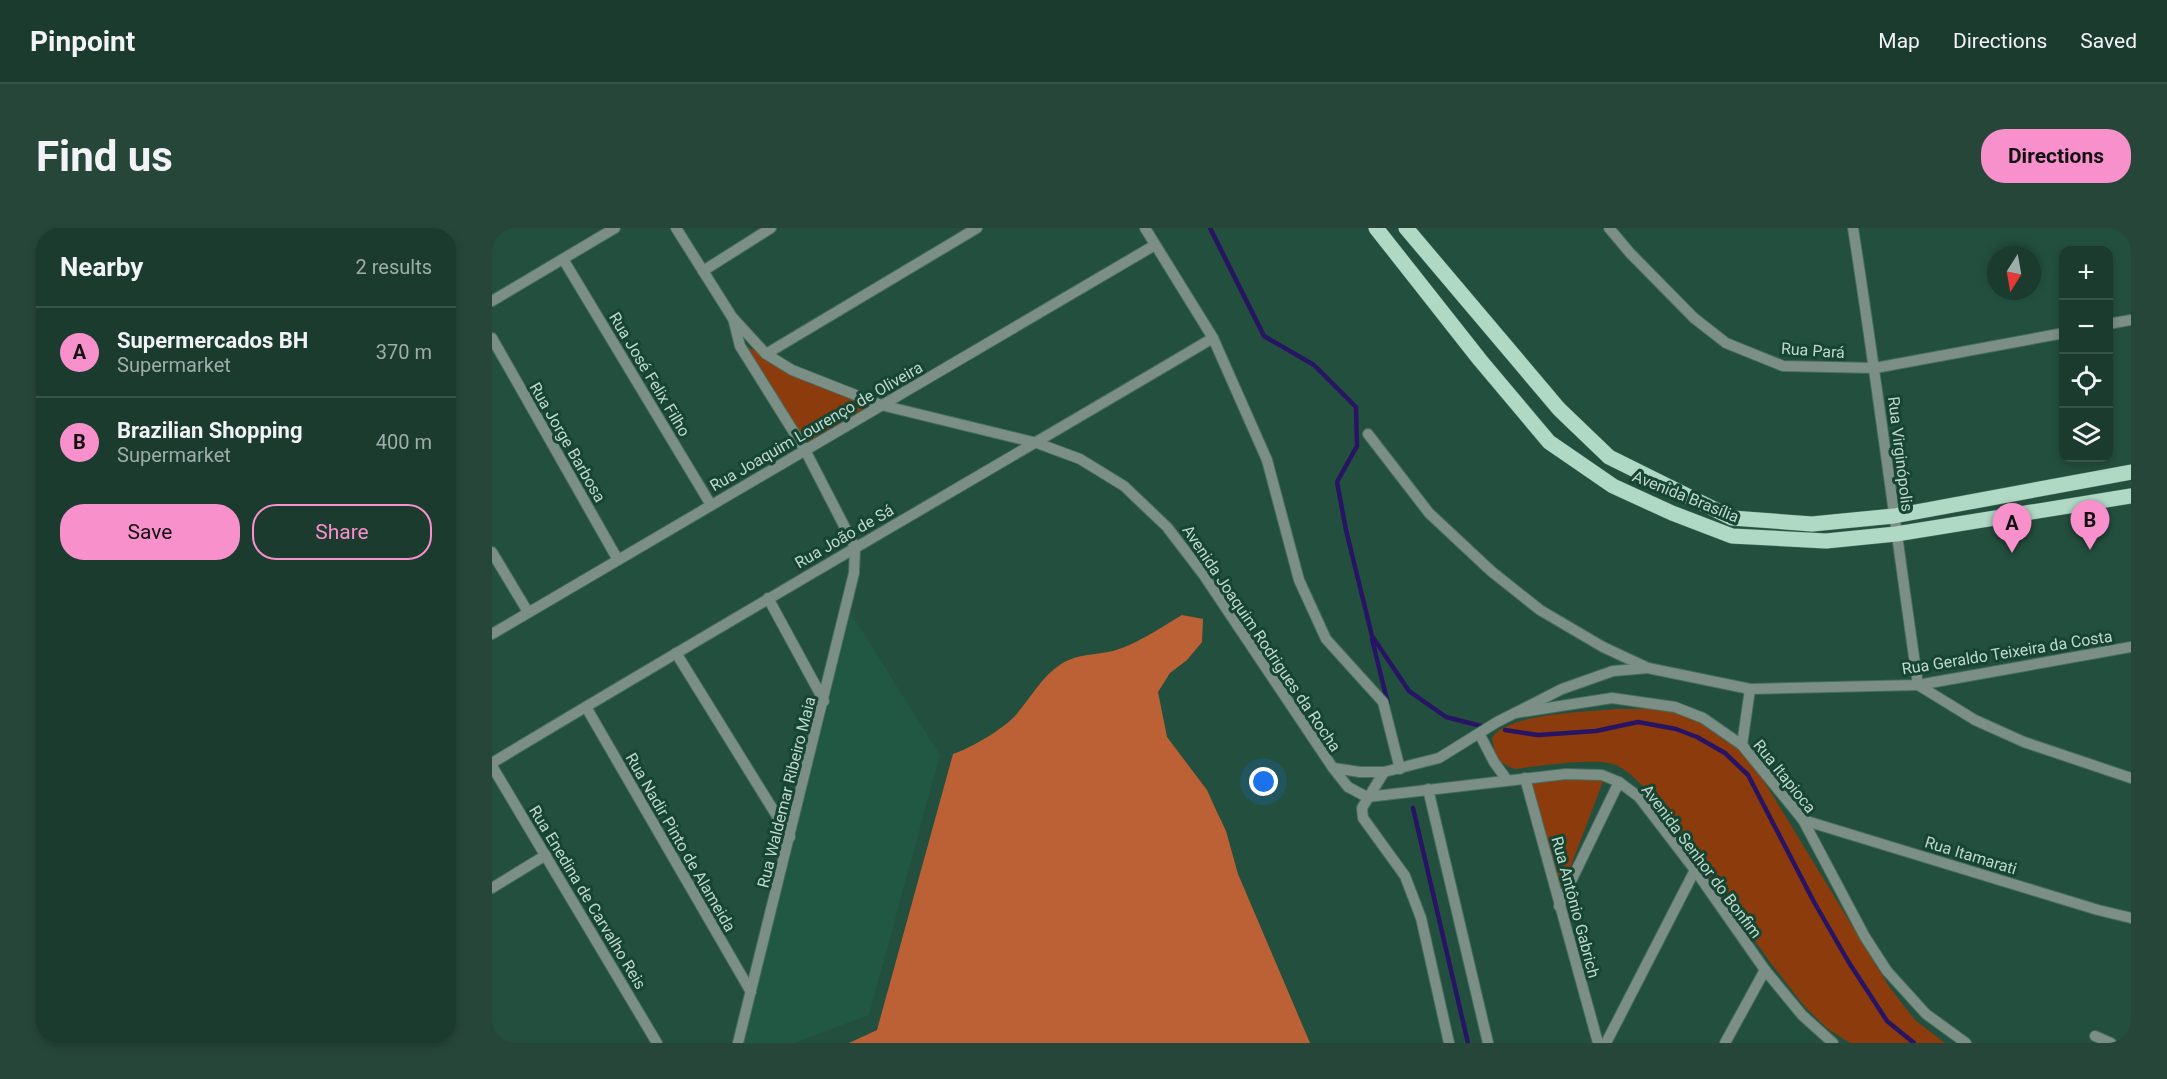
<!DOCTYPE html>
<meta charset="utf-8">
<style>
:root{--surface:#1a3b2e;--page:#27463a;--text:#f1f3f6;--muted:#9fadaa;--line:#38554a;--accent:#f890cc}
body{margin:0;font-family:Roboto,sans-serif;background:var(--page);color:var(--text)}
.controls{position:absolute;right:18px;top:18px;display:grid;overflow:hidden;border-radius:12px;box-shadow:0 3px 9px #0003}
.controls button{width:54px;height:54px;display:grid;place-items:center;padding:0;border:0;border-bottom:2px solid var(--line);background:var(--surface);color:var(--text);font:30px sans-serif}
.compass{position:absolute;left:1495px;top:18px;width:54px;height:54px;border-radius:50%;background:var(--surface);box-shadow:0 3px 9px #0003;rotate:191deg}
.you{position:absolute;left:772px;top:554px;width:21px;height:21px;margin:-15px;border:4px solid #fff;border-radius:50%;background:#1a73e8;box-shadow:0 0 0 9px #1a73e833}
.badge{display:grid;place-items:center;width:39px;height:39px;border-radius:50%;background:var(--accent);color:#111;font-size:20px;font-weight:700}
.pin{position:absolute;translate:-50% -50px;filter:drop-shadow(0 2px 3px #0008)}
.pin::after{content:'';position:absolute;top:32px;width:21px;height:18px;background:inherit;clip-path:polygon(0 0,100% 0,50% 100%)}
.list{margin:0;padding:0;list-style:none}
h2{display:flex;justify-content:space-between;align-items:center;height:78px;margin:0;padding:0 24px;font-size:26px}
h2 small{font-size:20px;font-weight:400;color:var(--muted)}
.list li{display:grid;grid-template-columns:39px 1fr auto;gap:18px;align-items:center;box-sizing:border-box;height:90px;padding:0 24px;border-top:2px solid var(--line)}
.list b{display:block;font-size:22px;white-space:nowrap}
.list p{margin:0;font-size:20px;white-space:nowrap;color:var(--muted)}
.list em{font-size:20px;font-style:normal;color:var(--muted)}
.actions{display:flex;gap:12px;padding:18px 24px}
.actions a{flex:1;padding:14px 0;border:2px solid var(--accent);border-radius:24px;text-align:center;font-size:21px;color:var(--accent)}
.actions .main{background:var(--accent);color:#111}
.icon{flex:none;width:33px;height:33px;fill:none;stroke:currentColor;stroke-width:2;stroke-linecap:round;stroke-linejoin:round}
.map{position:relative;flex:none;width:1639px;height:815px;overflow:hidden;border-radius:24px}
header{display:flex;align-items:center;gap:36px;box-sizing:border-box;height:84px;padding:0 30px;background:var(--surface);border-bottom:2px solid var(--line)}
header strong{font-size:28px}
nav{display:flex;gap:33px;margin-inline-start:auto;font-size:21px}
.intro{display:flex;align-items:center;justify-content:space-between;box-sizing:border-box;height:144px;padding:0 36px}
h1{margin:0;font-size:42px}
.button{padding:15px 27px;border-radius:24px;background:var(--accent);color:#111;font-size:21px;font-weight:700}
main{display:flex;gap:36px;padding:0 36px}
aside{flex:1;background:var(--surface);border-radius:24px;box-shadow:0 3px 9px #0003}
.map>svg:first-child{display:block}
.built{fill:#215843}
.green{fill:#8c3b0c}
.forest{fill:#bc6135}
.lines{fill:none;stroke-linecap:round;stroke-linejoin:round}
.stream{stroke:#271464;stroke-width:4.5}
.minor-casing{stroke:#466d5d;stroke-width:12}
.major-casing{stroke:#466d5d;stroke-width:16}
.minor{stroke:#7c8f86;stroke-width:10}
.major{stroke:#afd8c5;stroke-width:15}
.labels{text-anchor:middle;stroke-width:6;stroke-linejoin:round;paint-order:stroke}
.street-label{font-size:16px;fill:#c0d8cc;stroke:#174533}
</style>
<header>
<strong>Pinpoint</strong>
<nav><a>Map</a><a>Directions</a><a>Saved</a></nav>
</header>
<div class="intro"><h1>Find us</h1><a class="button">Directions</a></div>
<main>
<aside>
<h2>Nearby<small>2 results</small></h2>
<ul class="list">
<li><span class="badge">A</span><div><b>Supermercados BH</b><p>Supermarket</p></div><em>370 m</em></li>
<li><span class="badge">B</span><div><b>Brazilian Shopping</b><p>Supermarket</p></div><em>400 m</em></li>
</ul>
<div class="actions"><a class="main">Save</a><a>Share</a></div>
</aside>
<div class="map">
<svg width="1639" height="815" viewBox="0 0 1639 815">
<rect width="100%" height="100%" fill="#234f3e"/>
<polygon class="built" points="359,385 448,527 377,787 302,815 251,815"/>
<g class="green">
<polygon points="253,118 380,178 313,216"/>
<path d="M1125 481H1162L1189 486 1218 500 1246 518 1264 540 1398 760 1423 792 1453 815H1358L1336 801 1313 779 1278 734 1160 567C1149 557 1139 544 1124 537 1104 529 1046 538 1023 541 1005 535 1003 527 1000 510 1015 485 1097 484 1125 481Z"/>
<polygon points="1087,549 1112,551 1068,666 1038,555"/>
</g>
<path class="forest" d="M690 387 711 391 710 414 695 432 678 445 666 464 675 509 715 562 724 582 734 603 746 646 818 815H357L385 802 461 526C479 520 511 501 523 488 538 471 549 449 569 436 588 424 610 428 630 420 651 412 671 398 690 387Z"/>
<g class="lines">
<g class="stream">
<polyline points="718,0 772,108 822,137 864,179 865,218 845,254 854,302 880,408 917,463 954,489 993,499"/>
<polyline points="880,411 896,476"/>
<polyline points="1013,502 1046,507 1104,503 1146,494 1184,501 1205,509 1233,525 1256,547 1322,674 1356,733 1395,793 1422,815"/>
<polyline points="921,580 976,815"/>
</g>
<g class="minor-casing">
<g id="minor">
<polyline points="184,0 240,89 274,126 300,142 389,177 545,215 588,231 632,258 675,299 711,346 841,540 856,559 875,569"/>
<polyline points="653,0 721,110 775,232 807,352 834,411 891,474 908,541"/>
<polyline points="1117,0 1138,25 1202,90 1234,115 1291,138 1383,140 1572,105"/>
<path d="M1361 0C1385 152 1404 305 1426 457"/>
<polyline points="71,31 219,277"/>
<polyline points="211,43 279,0"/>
<polyline points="0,73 123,0"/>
<polyline points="241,90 248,118 313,222 363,319 362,345 246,815"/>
<polyline points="1616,96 1639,92"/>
<polyline points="0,110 126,332"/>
<polyline points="274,126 485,0"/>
<polyline points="876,206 937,285 999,343 1048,382 1111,419 1156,440 1258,461 1426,457 1639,419"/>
<polyline points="0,324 36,384"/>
<polyline points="276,370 332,473"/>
<polyline points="0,406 663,17"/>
<polyline points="184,425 298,609"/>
<polyline points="1426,457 1483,492 1532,514 1639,550"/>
<polyline points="94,479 259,764"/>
<polyline points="1023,485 1120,470 1183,479 1211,490 1250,517 1311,592 1373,709 1395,743 1434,786 1474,815"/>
<polyline points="988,507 1002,534 1015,552"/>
<polyline points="1250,517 1258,461"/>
<path d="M0 535C239 391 481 252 721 110"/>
<polyline points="0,538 165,815"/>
<polyline points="841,540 868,544 892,544 947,530 1005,494 1070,461 1121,443 1156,440"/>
<polyline points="892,544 870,580 871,590 913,648 929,690 957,815"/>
<polyline points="1033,550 1106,815"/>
<polyline points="936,561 996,815"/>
<polyline points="875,569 1074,546 1110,547 1127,554 1147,569 1203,642 1273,742 1310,787 1341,815"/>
<polyline points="1311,592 1606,682 1639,690"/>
<polyline points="0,660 54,627"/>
<polyline points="1067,678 1127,554"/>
<polyline points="1603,808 1619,815"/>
<polyline points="1114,815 1203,642"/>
<polyline points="1233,815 1273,742"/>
</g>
</g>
<g class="major-casing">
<g id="major">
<polyline points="884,0 988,132 1057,214 1121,258 1180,285 1240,308 1334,313 1404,306 1639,268"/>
<polyline points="914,0 1067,181 1117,229 1240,290 1320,296 1402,288 1639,244"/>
</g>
</g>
<use href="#minor" class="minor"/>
<use href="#major" class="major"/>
</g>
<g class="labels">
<g class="street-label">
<text transform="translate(1321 122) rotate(4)" y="6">Rua Pará</text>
<text transform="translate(158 146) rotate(59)" y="6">Rua José Felix Filho</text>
<text transform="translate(324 198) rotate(-30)" y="6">Rua Joaquim Lourenço de Oliveira</text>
<text transform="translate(76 214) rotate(60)" y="6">Rua Jorge Barbosa</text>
<text transform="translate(1409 226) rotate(83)" y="6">Rua Virginópolis</text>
<text transform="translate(1194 268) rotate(22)" y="6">Avenida Brasília</text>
<text transform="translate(352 308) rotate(-30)" y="6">Rua João de Sá</text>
<text transform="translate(770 410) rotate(56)" y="6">Avenida Joaquim Rodrigues da Rocha</text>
<text transform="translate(1515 424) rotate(-9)" y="6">Rua Geraldo Teixeira da Costa</text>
<text transform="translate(1293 548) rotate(51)" y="6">Rua Itapioca</text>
<text transform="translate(294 564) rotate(-76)" y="6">Rua Waldemar Ribeiro Maia</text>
<text transform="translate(189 614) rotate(60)" y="6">Rua Nadir Pinto de Alameida</text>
<text transform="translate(1479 627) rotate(17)" y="6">Rua Itamarati</text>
<text transform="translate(1210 633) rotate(53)" y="6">Avenida Senhor do Bonfim</text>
<text transform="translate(96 669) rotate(59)" y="6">Rua Enedina de Carvalho Reis</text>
<text transform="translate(1084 679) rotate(75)" y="6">Rua Antônio Gabrich</text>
</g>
</g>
</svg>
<div class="controls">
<button>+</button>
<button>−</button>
<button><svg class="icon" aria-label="locate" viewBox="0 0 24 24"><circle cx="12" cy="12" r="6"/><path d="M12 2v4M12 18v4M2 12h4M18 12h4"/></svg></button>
<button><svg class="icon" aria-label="layers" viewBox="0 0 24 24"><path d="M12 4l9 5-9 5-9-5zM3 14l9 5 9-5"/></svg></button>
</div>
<svg class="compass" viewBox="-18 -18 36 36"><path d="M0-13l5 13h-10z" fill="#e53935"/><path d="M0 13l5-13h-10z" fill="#9fadaa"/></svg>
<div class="you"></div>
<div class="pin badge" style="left:1520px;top:325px">A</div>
<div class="pin badge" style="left:1598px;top:322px">B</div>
</div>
</main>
